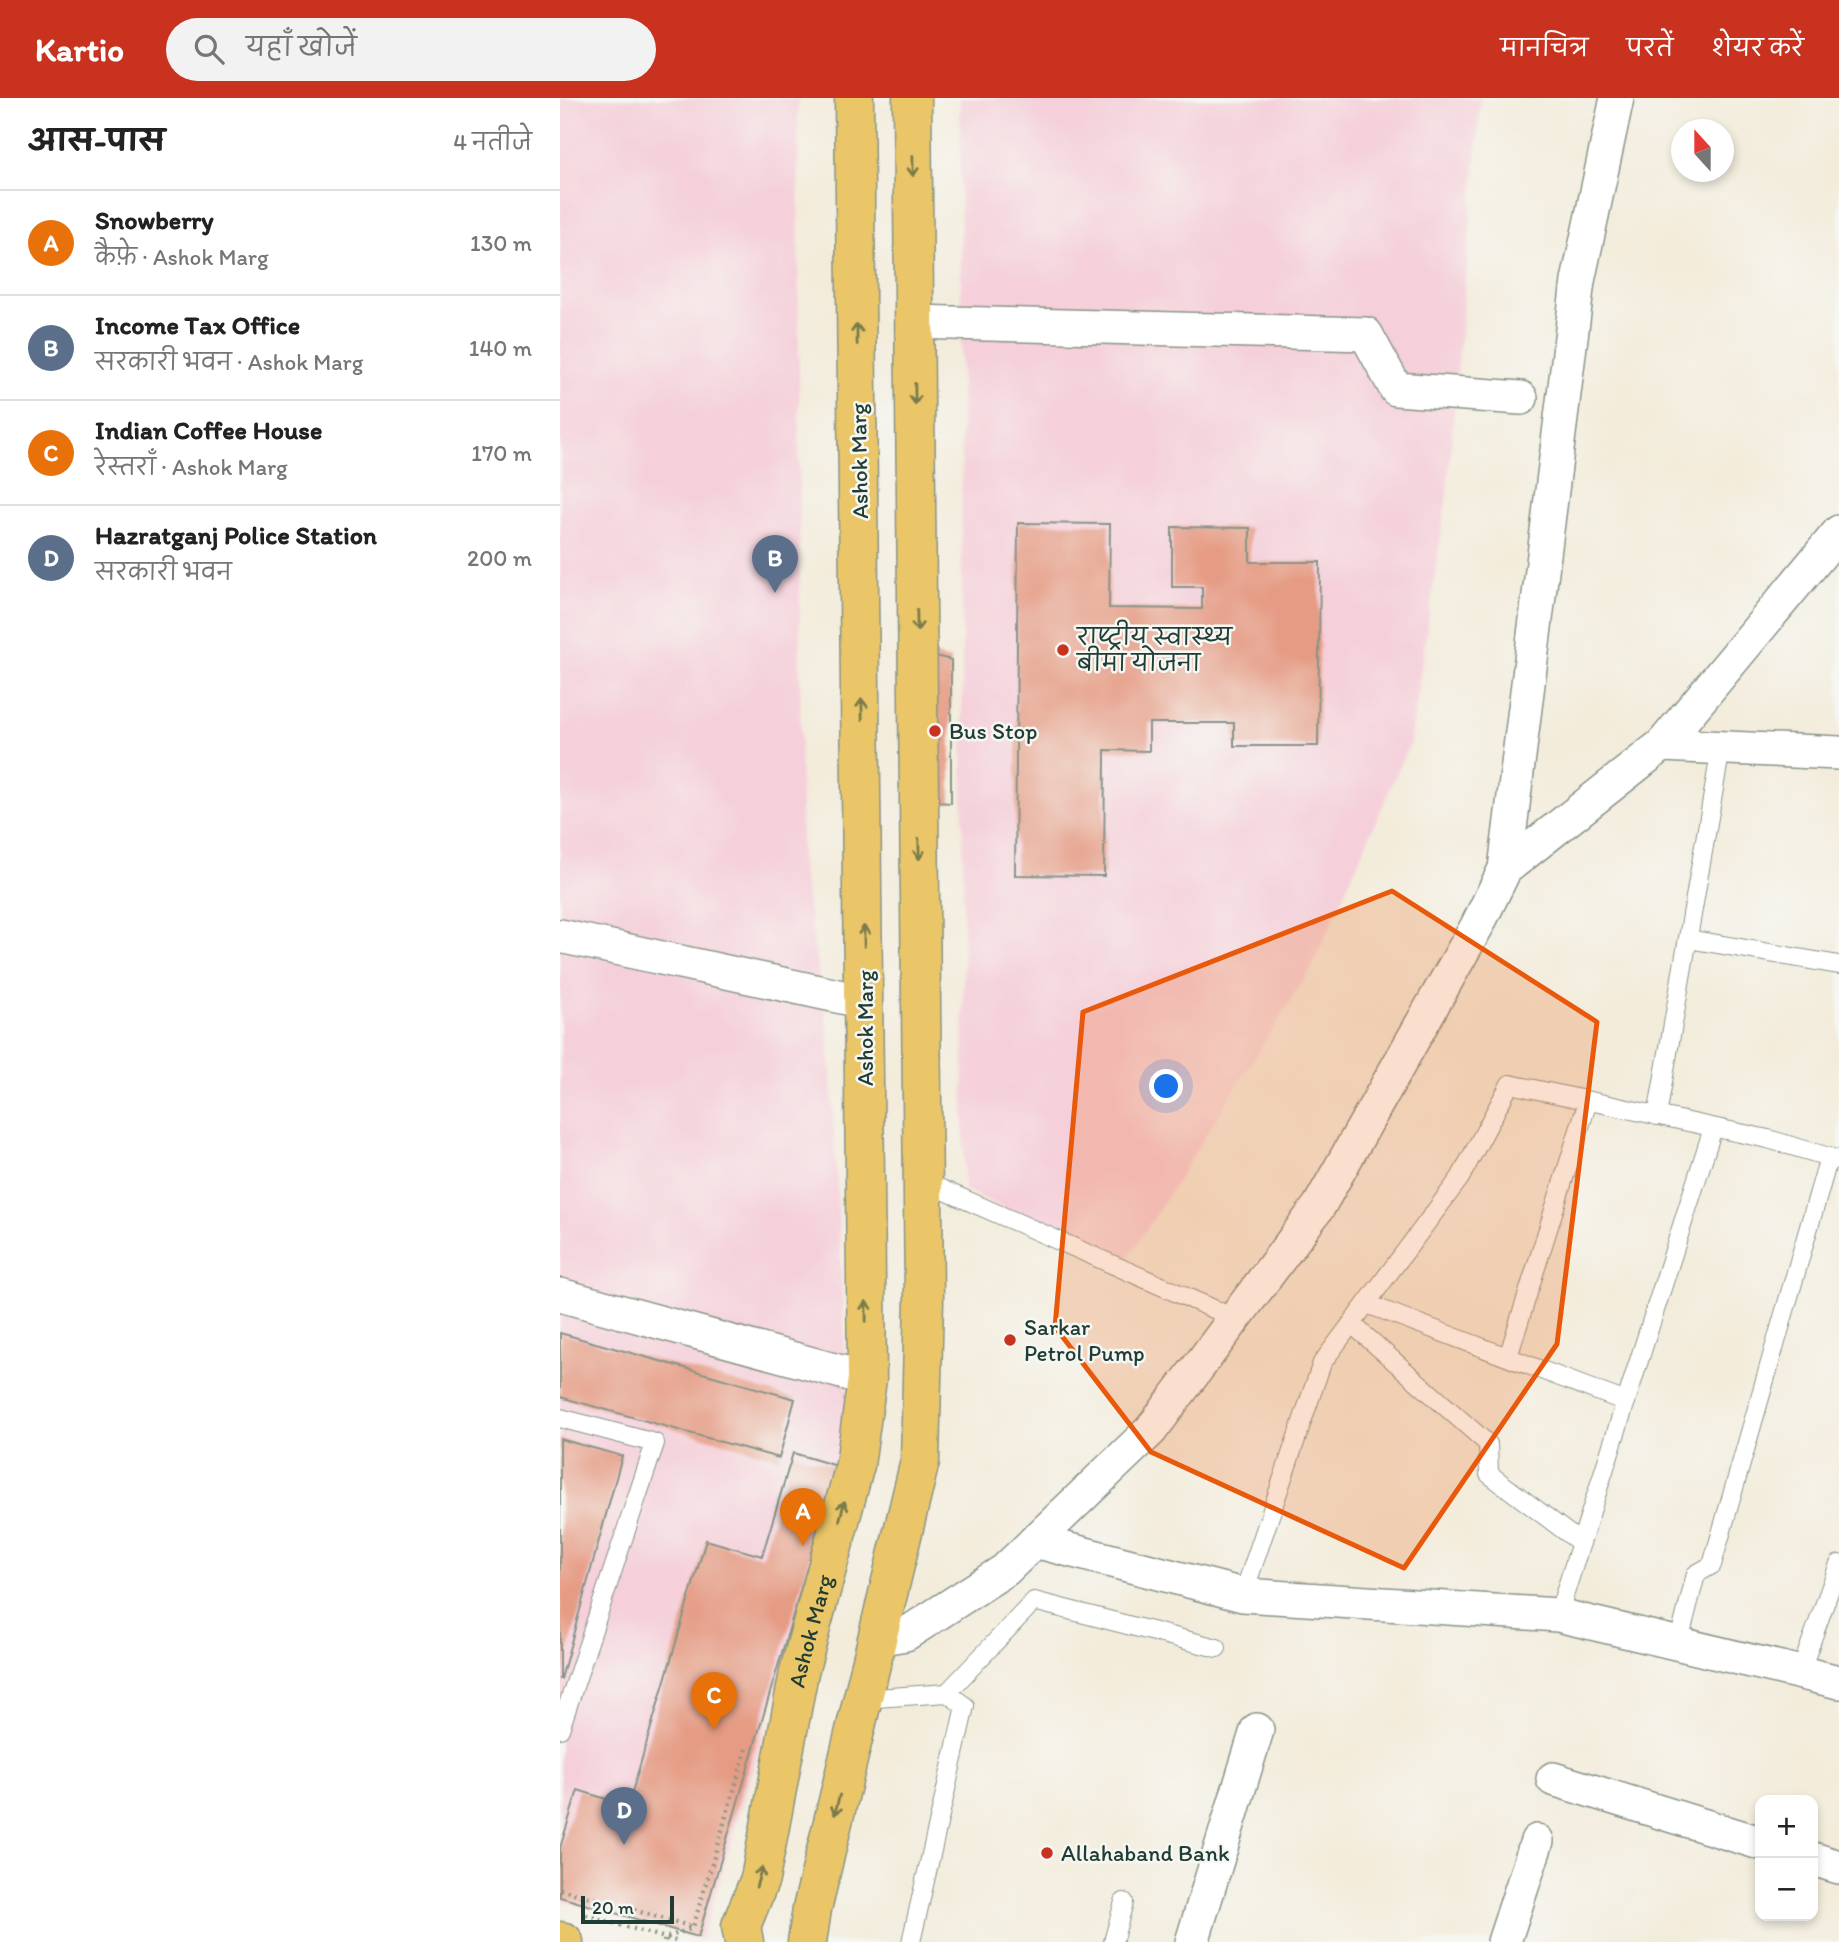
<!DOCTYPE html>
<html lang="hi">
<meta charset="utf-8">
<style>
:root{--surface:#fff;--page:#f2f2f2;--text:#222;--muted:#767676;--line:#e0e0e0;--accent:#c8321e}
body{margin:0;font-family:Itim,"Playpen Sans Deva",sans-serif;background:var(--page);color:var(--text)}
.controls{position:absolute;right:21px;bottom:21px;display:grid;overflow:hidden;border-radius:14px;box-shadow:0 4px 10px #0003}
.controls button{width:63px;height:63px;display:grid;place-items:center;padding:0;border:0;border-bottom:2px solid var(--line);background:var(--surface);color:var(--text);font:35px sans-serif}
.compass{position:absolute;left:1111px;top:21px;width:63px;height:63px;border-radius:50%;background:var(--surface);box-shadow:0 4px 10px #0003;rotate:339deg}
.scale{position:absolute;left:21px;bottom:18px;width:93px;box-sizing:border-box;padding-left:7px;border:4px solid #1f3d34;border-top:0;font-size:19px;line-height:24px;white-space:nowrap;color:#1f3d34;-webkit-text-stroke:5px #f6f6f2;paint-order:stroke}
.you{position:absolute;left:607px;top:989px;width:24px;height:24px;margin:-18px;border:5px solid #fff;border-radius:50%;background:#1a73e8;box-shadow:0 0 0 10px #1a73e833}
.badge{display:grid;place-items:center;width:46px;height:46px;border-radius:50%;background:var(--accent);color:#fff;font-size:23px;font-weight:700}
.pin{position:absolute;translate:-50% -58px;filter:drop-shadow(0 2px 4px #0008)}
.pin::after{content:'';position:absolute;top:37px;width:24px;height:21px;background:inherit;clip-path:polygon(0 0,100% 0,50% 100%)}
.list{margin:0;padding:0;list-style:none}
h2{display:flex;justify-content:space-between;align-items:center;height:91px;margin:0;padding:0 28px;font-size:30px}
h2 small{font-size:23px;font-weight:400;color:var(--muted)}
.list li{display:grid;grid-template-columns:46px 1fr auto;gap:21px;align-items:center;box-sizing:border-box;height:105px;padding:0 28px;border-top:2px solid var(--line)}
.list b{display:block;font-size:26px;white-space:nowrap}
.list p{margin:0;font-size:23px;white-space:nowrap;color:var(--muted)}
.list em{font-size:23px;font-style:normal;color:var(--muted)}
.icon{flex:none;width:38px;height:38px;fill:none;stroke:currentColor;stroke-width:2;stroke-linecap:round;stroke-linejoin:round}
.map{position:relative;flex:none;width:1279px;height:1844px;overflow:hidden}
header{display:flex;align-items:center;gap:42px;box-sizing:border-box;height:98px;padding:0 35px;background:var(--accent);color:#fff}
header strong{font-size:33px}
nav{display:flex;gap:38px;margin-inline-start:auto;font-size:24px}
.search{width:490px;height:63px;background:var(--page);display:flex;align-items:center;gap:18px;box-sizing:border-box;padding:0 24px;border-radius:38px;color:var(--muted);font-size:26px}
main{display:flex}
aside{flex:1;background:var(--surface)}
.map>svg:first-child{display:block}
.built{fill:#f5cfd9}
.building{fill:#e59b84}
.lines{fill:none;stroke-linecap:round;stroke-linejoin:round}
.lane-casing{stroke:#899488;stroke-width:20}
.street-casing{stroke:#899488;stroke-width:36}
.primary-casing{stroke:#899488;stroke-width:41}
.path{stroke:#899488;stroke-width:4.5;stroke-dasharray:2 5;stroke-linecap:butt}
.lane{stroke:#fff;stroke-width:18}
.street{stroke:#fff;stroke-width:33}
.primary{stroke:#eac669;stroke-width:38}
.oneway{stroke:#7a7b4c}
.marked{fill:#e8590c;fill-opacity:0.2;stroke:#e8590c;stroke-width:5;stroke-linejoin:round}
.poi-dot{fill:#c8321e;stroke:#f6f6f2;stroke-width:2.5}
.labels{text-anchor:middle;stroke-width:5;stroke-linejoin:round;paint-order:stroke}
.street-label{font-size:23px;fill:#1f3d34;stroke:#f6f6f2}
.poi-label{font-size:23px;fill:#1f3d34;stroke:#f6f6f2;text-anchor:start}
</style>
<header>
<strong>Kartio</strong>
<div class="search"><svg class="icon" aria-label="search" viewBox="0 0 24 24"><circle cx="10" cy="10" r="6"/><path d="M15 15l6 6"/></svg>यहाँ खोजें</div>
<nav><a>मानचित्र</a><a>परतें</a><a>शेयर करें</a></nav>
</header>
<main>
<aside>
<h2>आस-पास<small>4 नतीजे</small></h2>
<ul class="list">
<li><span class="badge" style="background:#e8710a">A</span><div><b>Snowberry</b><p>कैफ़े · Ashok Marg</p></div><em>130 m</em></li>
<li><span class="badge" style="background:#5c6f8a">B</span><div><b>Income Tax Office</b><p>सरकारी भवन · Ashok Marg</p></div><em>140 m</em></li>
<li><span class="badge" style="background:#e8710a">C</span><div><b>Indian Coffee House</b><p>रेस्तराँ · Ashok Marg</p></div><em>170 m</em></li>
<li><span class="badge" style="background:#5c6f8a">D</span><div><b>Hazratganj Police Station</b><p>सरकारी भवन</p></div><em>200 m</em></li>
</ul>
</aside>
<div class="map">
<svg width="1279" height="1844" viewBox="0 0 1279 1844">
<rect width="100%" height="100%" fill="#f6f6f2"/>
<filter id="ink" filterUnits="userSpaceOnUse"><feTurbulence type="fractalNoise" baseFrequency=".0143" numOctaves="2"/><feDisplacementMap in="SourceGraphic" scale="14" xChannelSelector="R" yChannelSelector="G"/><feConvolveMatrix kernelMatrix="1 2 1 2 8 2 1 2 1" color-interpolation-filters="sRGB"/></filter>
<filter id="wash" filterUnits="userSpaceOnUse"><feTurbulence type="fractalNoise" baseFrequency=".00686" numOctaves="4" result="noise"/><feDisplacementMap in="SourceGraphic" scale="28" xChannelSelector="R" yChannelSelector="G"/><feGaussianBlur stdDeviation="1.57" result="paint"/><feColorMatrix in="noise" values="0 0 0 0 0 0 0 0 0 0 0 0 0 0 0 0 0 1.4 0 .05"/><feComposite in="paint" operator="in"/></filter>
<g filter="url(#wash)">
<rect width="100%" height="100%" fill="#f3ecdb"/>
<g class="built">
<polygon points="0,0 238,0 241,764 269,941 290,1341 142,1842 0,1803"/>
<polygon points="400,0 921,0 887,396 850,645 752,869 565,1165 404,1092"/>
</g>
<g id="blocks">
<g class="building">
<polygon points="458,425 550,426 549,510 642,511 642,489 612,489 612,429 690,430 690,464 760,464 758,648 674,648 674,625 589,625 589,653 545,652 544,778 455,777"/>
<polygon points="357,553 391,562 391,705 359,703"/>
<polygon points="0,1235 235,1301 219,1360 0,1299"/>
<polygon points="0,1341 62,1358 1,1581 0,1581"/>
<polygon points="233,1355 277,1368 138,1839 0,1799 0,1750 18,1692 68,1708 146,1442 202,1458"/>
</g>
</g>
</g>
<g filter="url(#ink)">
<use href="#blocks" fill-opacity="0" stroke="#899488" stroke-width="2"/>
<g class="lines">
<g class="lane-casing">
<g id="lane">
<polyline points="1128,841 1279,867"/>
<polyline points="1097,1018 1161,650"/>
<polyline points="363,1083 674,1220"/>
<polyline points="807,1206 1066,1304"/>
<polyline points="792,1226 928,1346 929,1376 1021,1445"/>
<polyline points="948,1259 1028,1003"/>
<polyline points="0,1320 95,1345 0,1631"/>
<polyline points="683,1497 762,1265 900,1080 950,986 1208,1041 1279,1062"/>
<polyline points="998,1517 1153,1030"/>
<polyline points="1118,1547 1136,1476 1152,1467 1269,1059"/>
<polyline points="1240,1575 1279,1466"/>
<polyline points="387,1595 474,1503 657,1550"/>
<polyline points="302,1601 387,1595 405,1608 351,1844"/>
<polyline points="553,1844 564,1804"/>
</g>
</g>
<g class="street-casing">
<g id="street">
<polyline points="354,224 806,236 836,291 961,300"/>
<polyline points="1102,647 1279,655"/>
<polyline points="945,771 1018,183 1057,0"/>
<polyline points="0,838 305,904"/>
<polyline points="0,1197 307,1281"/>
<polyline points="475,1443 683,1497 998,1517 1279,1584"/>
<polyline points="316,1541 346,1536 445,1472 591,1332 759,1108 917,828 945,771 1102,647 1279,434"/>
<polyline points="993,1681 1200,1745"/>
<polyline points="1253,1761 1279,1769"/>
<polyline points="632,1844 697,1632"/>
<polyline points="944,1844 977,1743"/>
</g>
</g>
<g class="primary-casing">
<g id="primary">
<polyline points="0,1843 4,1844"/>
<path id="s1" d="M184 1844 181 1828 200 1781 239 1574 295 1367 307 1281 294 0"/>
<polyline points="247,1844 252,1811 360,1363 364,1202 352,0"/>
</g>
</g>
<g class="path">
<polyline points="0,1791 133,1829 187,1648"/>
<polyline points="26,1817 119,1844"/>
<polyline points="104,1844 105,1840 133,1830"/>
</g>
<use href="#lane" class="lane"/>
<use href="#street" class="street"/>
<use href="#primary" class="primary"/>
</g>
<defs><path id="oneway-shaft" d="M-6 0H5M1.5-3L5.5 0L1.5 3" fill="none" stroke-width="1.6" stroke-linecap="round" stroke-linejoin="round" transform="scale(1.75)"/></defs>
<g class="oneway">
<use href="#oneway-shaft" transform="translate(353 68) rotate(89)"/>
<use href="#oneway-shaft" transform="translate(297 236) rotate(-91)"/>
<use href="#oneway-shaft" transform="translate(355 296) rotate(89)"/>
<use href="#oneway-shaft" transform="translate(357 523) rotate(89)"/>
<use href="#oneway-shaft" transform="translate(302 611) rotate(-91)"/>
<use href="#oneway-shaft" transform="translate(359 751) rotate(89)"/>
<use href="#oneway-shaft" transform="translate(304 838) rotate(-91)"/>
<use href="#oneway-shaft" transform="translate(306 1213) rotate(-91)"/>
<use href="#oneway-shaft" transform="translate(282 1413) rotate(-75)"/>
<use href="#oneway-shaft" transform="translate(277 1707) rotate(104)"/>
<use href="#oneway-shaft" transform="translate(199 1779) rotate(-74)"/>
</g>
</g>
<path class="marked" d="M832 793 1037 924 997 1246 844 1470 591 1354 495 1229 523 914Z"/>
<g class="poi-dot">
<circle cx="503" cy="552" r="7"/>
<circle cx="375" cy="633" r="7"/>
<circle cx="450" cy="1242" r="7"/>
<circle cx="487" cy="1755" r="7"/>
</g>
<g class="labels">
<g class="street-label">
<text transform="translate(299 363) rotate(-91)" y="8">Ashok Marg</text>
<text transform="translate(305 930) rotate(-90)" y="8">Ashok Marg</text>
<text dy="8" stroke="none"><textPath href="#s1" startOffset="320">Ashok Marg</textPath></text>
</g>
<g class="poi-label">
<text x="517" y="547">राष्ट्रीय स्वास्थ्य<tspan x="517" dy="26">बीमा योजना</tspan></text>
<text x="389" y="641">Bus Stop</text>
<text x="464" y="1237">Sarkar<tspan x="464" dy="26">Petrol Pump</tspan></text>
<text x="501" y="1763">Allahaband Bank</text>
</g>
</g>
</svg>
<div class="controls">
<button>+</button>
<button>−</button>
</div>
<svg class="compass" viewBox="-18 -18 36 36"><path d="M0-13l5 13h-10z" fill="#e53935"/><path d="M0 13l5-13h-10z" fill="#767676"/></svg>
<div class="scale">20 m</div>
<div class="you"></div>
<div class="pin badge" style="left:243px;top:1448px;background:#e8710a">A</div>
<div class="pin badge" style="left:215px;top:495px;background:#5c6f8a">B</div>
<div class="pin badge" style="left:154px;top:1632px;background:#e8710a">C</div>
<div class="pin badge" style="left:64px;top:1747px;background:#5c6f8a">D</div>
</div>
</main>
